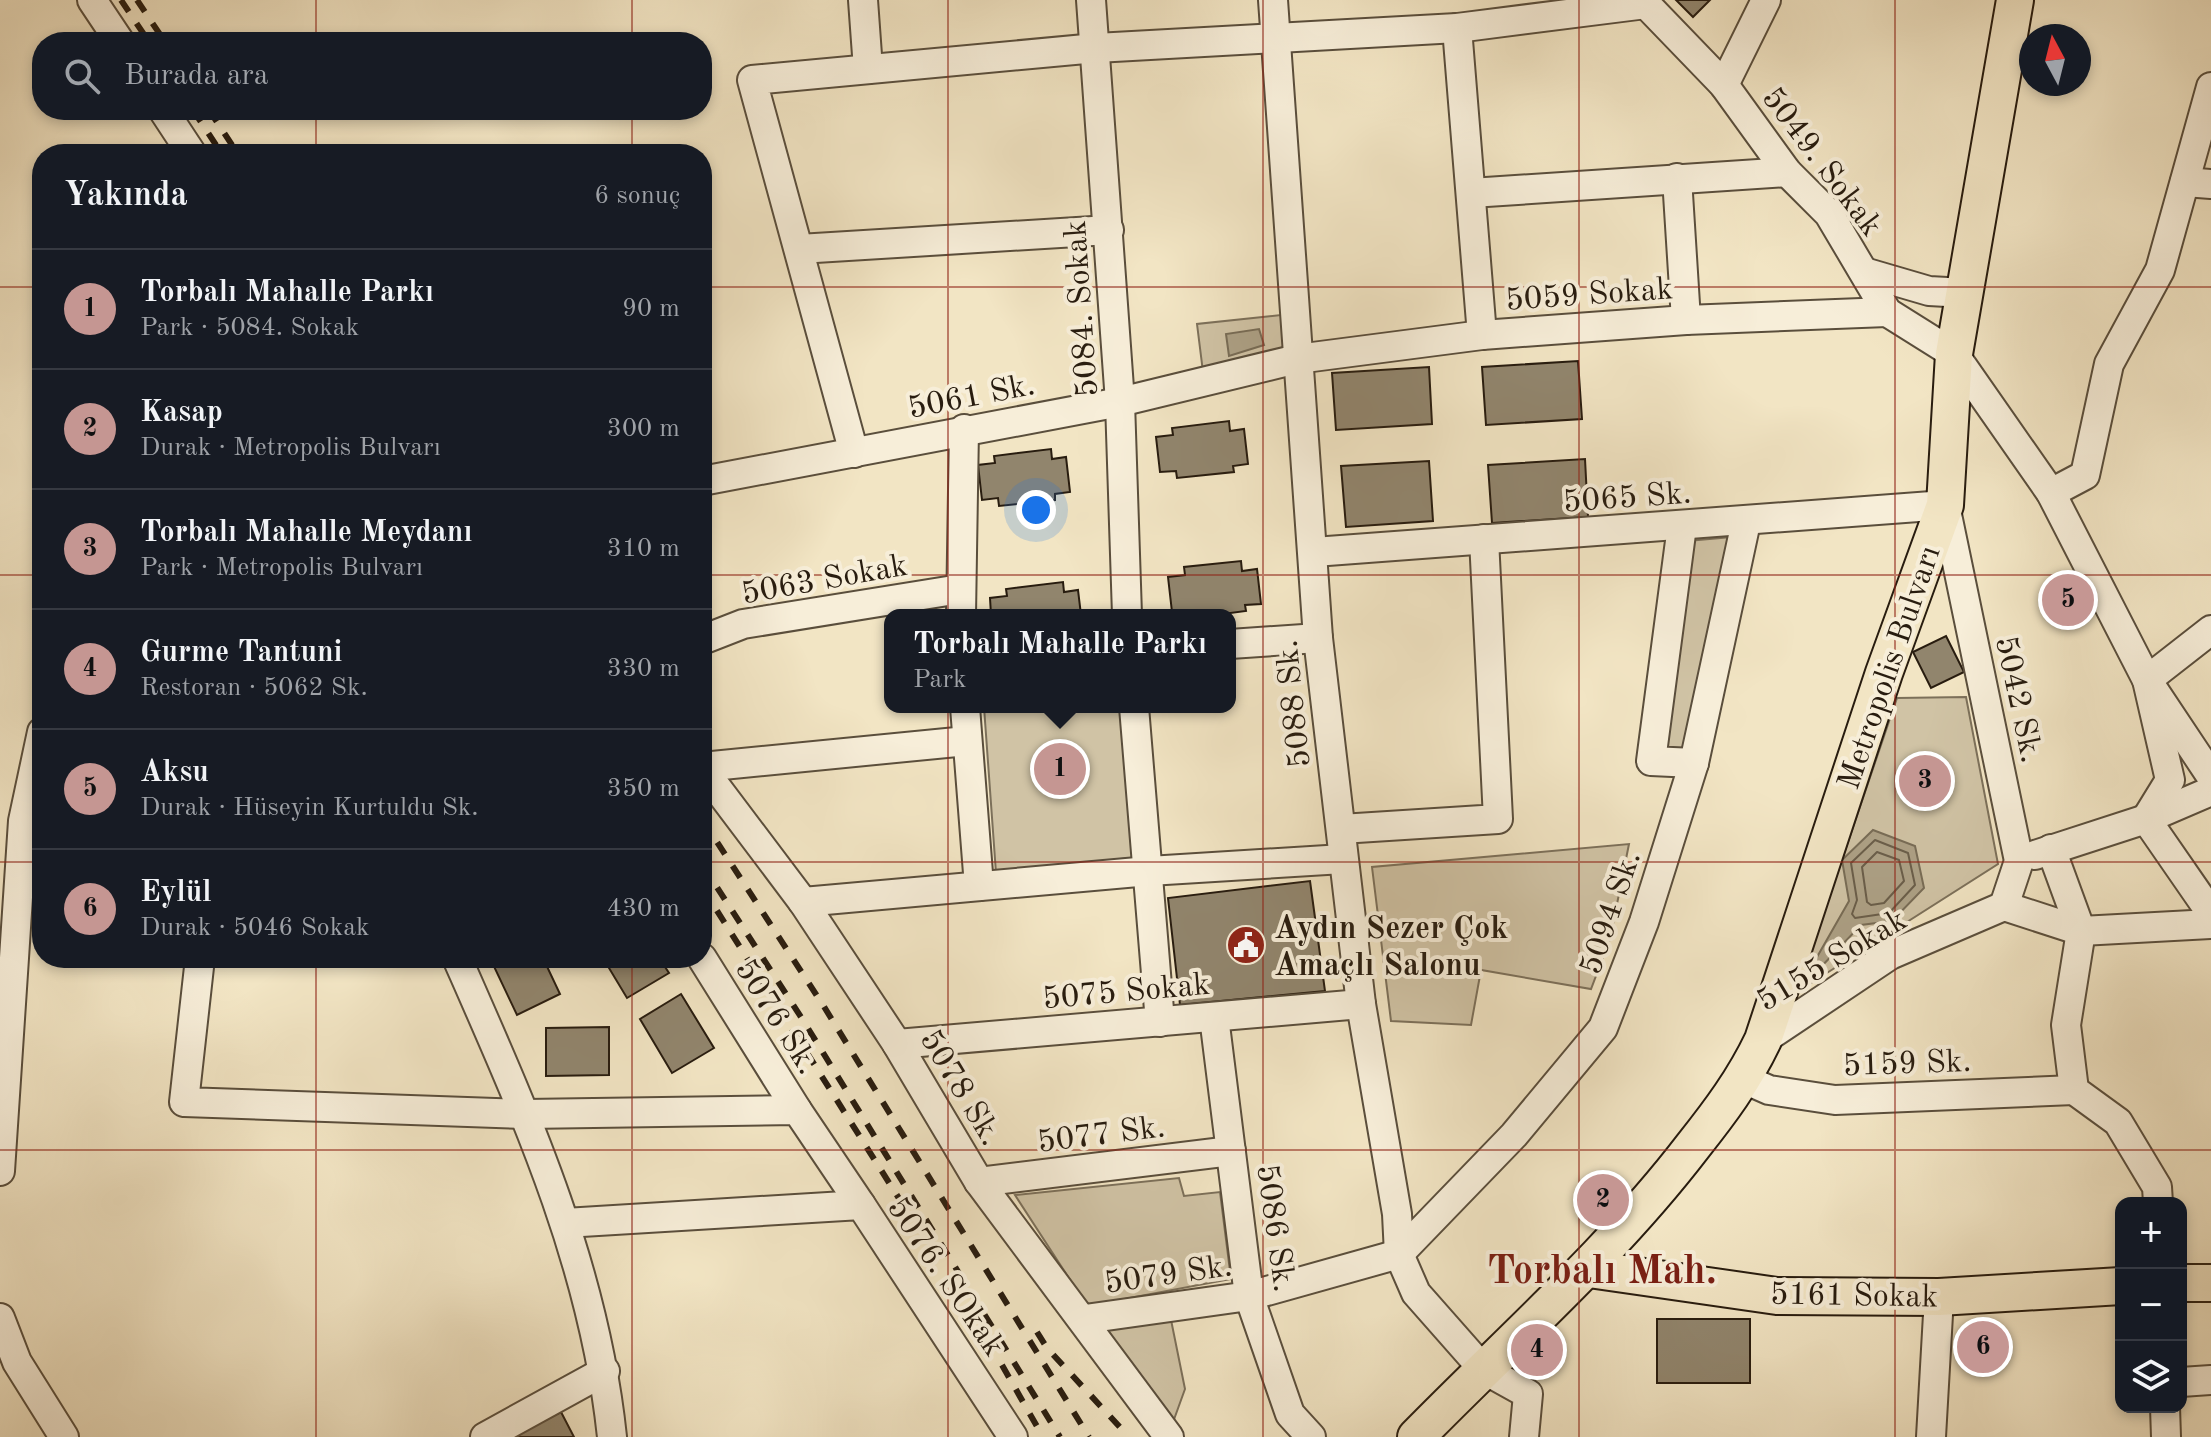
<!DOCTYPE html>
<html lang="tr">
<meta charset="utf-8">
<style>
:root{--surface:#171b24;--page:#242831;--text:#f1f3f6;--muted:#9ea1a6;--line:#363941;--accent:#c59692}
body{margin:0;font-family:"Old Standard TT",serif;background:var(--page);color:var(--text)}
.controls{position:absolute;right:24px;bottom:24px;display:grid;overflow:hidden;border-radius:16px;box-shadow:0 4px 12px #0003}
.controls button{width:72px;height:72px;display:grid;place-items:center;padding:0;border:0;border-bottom:2px solid var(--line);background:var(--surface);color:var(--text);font:40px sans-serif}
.compass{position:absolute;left:2019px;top:24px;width:72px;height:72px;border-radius:50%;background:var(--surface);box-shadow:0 4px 12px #0003;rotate:353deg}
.you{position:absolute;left:1036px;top:510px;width:28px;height:28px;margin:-20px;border:6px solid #fff;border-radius:50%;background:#1a73e8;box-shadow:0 0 0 12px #1a73e833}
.badge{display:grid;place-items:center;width:52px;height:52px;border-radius:50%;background:var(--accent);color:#111;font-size:26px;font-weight:700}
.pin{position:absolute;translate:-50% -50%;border:4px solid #fff;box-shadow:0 2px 8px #0006}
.popup{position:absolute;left:884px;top:609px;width:352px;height:104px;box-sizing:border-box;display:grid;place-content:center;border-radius:16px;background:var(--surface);filter:drop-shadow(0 2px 6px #0005);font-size:26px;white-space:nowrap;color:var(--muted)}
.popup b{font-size:30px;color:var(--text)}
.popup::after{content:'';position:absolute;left:50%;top:100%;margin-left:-16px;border:16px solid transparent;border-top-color:var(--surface)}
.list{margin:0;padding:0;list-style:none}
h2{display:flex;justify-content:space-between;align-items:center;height:104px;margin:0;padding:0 32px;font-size:34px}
h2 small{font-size:26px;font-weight:400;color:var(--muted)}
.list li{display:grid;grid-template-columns:52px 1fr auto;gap:24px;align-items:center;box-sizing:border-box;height:120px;padding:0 32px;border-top:2px solid var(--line)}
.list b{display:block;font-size:30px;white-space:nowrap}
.list p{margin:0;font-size:26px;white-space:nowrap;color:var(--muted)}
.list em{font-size:26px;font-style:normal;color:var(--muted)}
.icon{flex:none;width:44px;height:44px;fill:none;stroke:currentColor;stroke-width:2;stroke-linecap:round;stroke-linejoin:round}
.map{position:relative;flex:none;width:2211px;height:1437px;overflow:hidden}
.search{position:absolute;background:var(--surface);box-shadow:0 4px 12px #0003;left:32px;top:32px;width:680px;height:88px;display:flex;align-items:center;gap:20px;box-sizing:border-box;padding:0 28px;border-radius:32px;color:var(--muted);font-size:30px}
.panel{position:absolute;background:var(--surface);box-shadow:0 4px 12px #0003;left:32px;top:144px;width:680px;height:824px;border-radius:32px}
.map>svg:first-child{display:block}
.green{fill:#d0c3a5;stroke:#7c705a;stroke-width:2}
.water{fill:#ada186;stroke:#786c56;stroke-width:2}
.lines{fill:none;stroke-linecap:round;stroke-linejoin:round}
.shore{stroke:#6a5e4a;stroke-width:2}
.building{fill:#91856d;stroke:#281c0f;stroke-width:2}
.minor-casing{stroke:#5a4e3c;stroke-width:32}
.major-casing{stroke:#281c0f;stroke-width:40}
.minor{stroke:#f7eed9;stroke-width:28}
.major{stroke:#f2e5c4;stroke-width:36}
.rail{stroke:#281c0f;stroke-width:6;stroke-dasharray:14 14;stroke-linecap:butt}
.grid{fill:none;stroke:#8f2418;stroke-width:2;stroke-opacity:0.55}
.labels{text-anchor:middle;stroke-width:8;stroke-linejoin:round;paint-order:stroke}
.street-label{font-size:32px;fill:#281c0f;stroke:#f7eed9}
.poi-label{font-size:32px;font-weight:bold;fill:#281c0f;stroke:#f7eed9;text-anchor:start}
.district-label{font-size:40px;font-weight:bold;fill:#7a1f14;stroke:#f7eed9}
</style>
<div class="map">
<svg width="2211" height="1437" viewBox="0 0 2211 1437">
<rect width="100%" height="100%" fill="#f2e5c4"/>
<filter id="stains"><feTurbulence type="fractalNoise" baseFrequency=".0025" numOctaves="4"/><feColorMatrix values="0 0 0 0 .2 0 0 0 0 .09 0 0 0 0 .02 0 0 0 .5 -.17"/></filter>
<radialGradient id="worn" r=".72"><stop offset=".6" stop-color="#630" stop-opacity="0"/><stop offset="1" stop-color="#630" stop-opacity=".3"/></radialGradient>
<g class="green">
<polygon points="1290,314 1297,359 1204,380 1197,324"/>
<polygon points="1732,537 1687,751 1664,747 1687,541"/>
<polygon points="1966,697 1998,864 1797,992 1897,698"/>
<polygon points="984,707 1126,707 1139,857 996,873"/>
<polygon points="1629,844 1610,939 1591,989 1481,970 1471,1025 1391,1021 1372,867"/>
<polygon points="1179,1178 1184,1196 1220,1192 1231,1279 1087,1306 1015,1195"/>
<polygon points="1168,1305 1185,1389 1168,1436 1085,1319"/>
</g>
<g class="water">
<polygon points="1259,329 1264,345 1229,356 1226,334"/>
<polygon points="1873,830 1915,846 1924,888 1892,921 1861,925 1797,992 1849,901 1842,860"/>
</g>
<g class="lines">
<g class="shore">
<polygon points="1875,840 1908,853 1915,885 1889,913 1855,918 1852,914 1857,900 1851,863"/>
<polygon points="1877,852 1899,860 1904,881 1884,903 1871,905 1867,902 1862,867"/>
</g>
</g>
<g class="building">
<polygon points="1676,0 1710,0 1693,17"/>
<polygon points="1578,361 1582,419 1486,425 1482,367"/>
<polygon points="1429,367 1432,424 1336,430 1332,373"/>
<polygon points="1229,421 1230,431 1244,429 1248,464 1233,466 1234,472 1177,478 1176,471 1160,472 1156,437 1173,435 1172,428"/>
<polygon points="1051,449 1052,459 1066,457 1070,492 1055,494 1055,500 999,506 998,498 982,500 978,465 995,463 994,456"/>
<polygon points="1585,459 1588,517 1492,523 1488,465"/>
<polygon points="1429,461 1433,521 1346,527 1341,466"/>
<polygon points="1241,561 1242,571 1257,569 1261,604 1245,605 1246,611 1215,615 1189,615 1189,610 1172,612 1168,577 1185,575 1184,567"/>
<polygon points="1063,582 1064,592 1078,590 1081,615 991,615 990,598 1007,596 1006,589"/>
<polygon points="1946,636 1964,672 1931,688 1913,652"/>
<polygon points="1310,881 1325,991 1180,1005 1168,898"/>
<polygon points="490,958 543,958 560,994 517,1015"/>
<polygon points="603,958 659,958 669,973 627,998"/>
<polygon points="681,994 714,1048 672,1073 640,1019"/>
<polygon points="609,1027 609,1075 546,1076 546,1028"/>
<rect x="1657" y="1319" width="93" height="64"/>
<polygon points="561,1412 574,1437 512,1437"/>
</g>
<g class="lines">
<g class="minor-casing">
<g id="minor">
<polyline points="92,0 120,42"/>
<polyline points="863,0 868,69"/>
<polyline points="1091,0 1120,402 1127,615"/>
<polyline points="1273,0 1318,638 1361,1004 1397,1214 1399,1254 1416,1293 1483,1369 1528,1394 1524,1437"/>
<polyline points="1642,0 1724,85 1787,172 1829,214 1887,312 1954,354 2051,493 2147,680 2211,776"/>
<polyline points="1457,28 1482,335"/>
<polyline points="1724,85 1766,0"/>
<polyline points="163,110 192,154"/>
<polyline points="1677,178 1686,320"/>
<polyline points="2185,182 2211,184"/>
<polyline points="1471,193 1787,172"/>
<polyline points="799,249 1109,230"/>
<polyline points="1864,272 1929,291 1965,293"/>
<polyline points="854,453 752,80 1096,48 1457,28 1646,4"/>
<polyline points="702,481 1120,402 1297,359 1482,335 1686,320 1887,312"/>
<polyline points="2051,493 2085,475 2109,364 2160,270 2211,87"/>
<polyline points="1682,526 1651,761 1694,763"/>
<polyline points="1314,552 1945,505 2019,861 2004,906"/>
<polyline points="961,615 964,429"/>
<polyline points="2211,630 2147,680 2170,780 2146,819 2211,913"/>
<polyline points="702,640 743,624 960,589"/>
<polyline points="1230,644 1318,638"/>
<polyline points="965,707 979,886"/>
<polyline points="1134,707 1160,1022"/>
<polyline points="702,767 967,741"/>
<polyline points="702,768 803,902 897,1044 979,1182 1169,1437"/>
<polyline points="1341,829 1498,819 1484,539"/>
<polyline points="2051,849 2081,931 2066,1025 2074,1090 2118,1122 2157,1187 2158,1203"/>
<polyline points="2035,855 2146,819 2211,791"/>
<polyline points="803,902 1149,871 1343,859"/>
<polyline points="200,958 184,1102 526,1114 797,1110 861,1205"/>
<path d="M457 958C526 1115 594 1265 612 1437"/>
<polyline points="702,958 797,1110"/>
<polyline points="1214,1017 1249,1296 1290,1414 1311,1437"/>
<polyline points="1763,1040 1890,955 2004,906 2081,931 2211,924"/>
<polyline points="897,1044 1361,1004"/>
<polyline points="1744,1079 1769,1090 1835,1100 2074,1090"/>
<polyline points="0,1171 23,821 42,732"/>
<polyline points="979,1182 1231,1151"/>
<polyline points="565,1223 861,1205 1013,1437"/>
<polyline points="0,1318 17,1362 64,1437"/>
<polyline points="1085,1319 1249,1296 1399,1254 1514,1135 1603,1028 1644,922 1694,763 1746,522"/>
<polyline points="2181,1382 2211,1380"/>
<polyline points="2165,1407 2166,1437"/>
<polyline points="485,1437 605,1371"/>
<polyline points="1931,1437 1939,1297"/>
</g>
</g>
<g class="major-casing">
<g id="major">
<polyline points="1589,1269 1777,1296 1939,1297 2121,1286"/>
<polyline points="2181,1283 2211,1283"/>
<path d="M1416 1437C1510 1341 1611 1253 1693 1146 1720 1112 1744 1080 1763 1040L1884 673 1945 505 1954 354 2015 0"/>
</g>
</g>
<use href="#minor" class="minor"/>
<use href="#major" class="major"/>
<g class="rail">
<polyline points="121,0 149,42"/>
<polyline points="137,0 165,42"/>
<polyline points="193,110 222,154"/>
<polyline points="209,110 238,154"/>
<polyline points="702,819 823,1005 1089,1437"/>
<polyline points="702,864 801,1017 1060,1437"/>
<polyline points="702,887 912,1219"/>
<polyline points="1037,1332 1047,1348 1129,1437"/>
<polyline points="1002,1365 1043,1437"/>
</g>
</g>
<path class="grid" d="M316 0V42M632 0V42M948 0V1437M1263 0V1437M1579 0V1437M1895 0V1437M316 110V154M632 110V154M0 287H42M702 287H2211M0 575H42M702 575H2211M0 862H42M702 862H2211M316 958V1437M632 958V1437M0 1150H2211"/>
<defs>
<g id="civic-disc" transform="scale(2)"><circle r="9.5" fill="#8f2418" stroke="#f7eed9"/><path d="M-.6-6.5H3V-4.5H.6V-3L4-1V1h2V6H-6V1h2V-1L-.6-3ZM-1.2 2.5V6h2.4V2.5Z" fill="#fff"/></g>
</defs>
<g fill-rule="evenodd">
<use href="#civic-disc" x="1246" y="945"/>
</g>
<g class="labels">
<g class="street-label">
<text transform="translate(1823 161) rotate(53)" y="11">5049. Sokak</text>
<text transform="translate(1589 293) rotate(-4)" y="11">5059 Sokak</text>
<text transform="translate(1080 309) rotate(-94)" y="11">5084. Sokak</text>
<text transform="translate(971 395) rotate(-11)" y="11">5061 Sk.</text>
<text transform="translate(1627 496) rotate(-4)" y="11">5065 Sk.</text>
<text transform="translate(824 578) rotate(-10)" y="11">5063 Sokak</text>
<text transform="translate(1888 667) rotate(-71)" y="11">Metropolis Bulvarı</text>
<text transform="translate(2020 699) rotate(78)" y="11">5042 Sk.</text>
<text transform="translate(1292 704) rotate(-96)" y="11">5088 Sk.</text>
<text transform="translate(1609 912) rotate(-71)" y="11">5094 Sk.</text>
<text transform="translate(1831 959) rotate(-31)" y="11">5155 Sokak</text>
<text transform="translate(1126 990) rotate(-5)" y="11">5075 Sokak</text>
<text transform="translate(778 1016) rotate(58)" y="11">5076 Sk.</text>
<text transform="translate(1907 1062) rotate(-2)" y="11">5159 Sk.</text>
<text transform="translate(962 1087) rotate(59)" y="11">5078 Sk.</text>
<text transform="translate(1101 1133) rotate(-7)" y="11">5077 Sk.</text>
<text transform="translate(1277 1228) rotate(82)" y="11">5086 Sk.</text>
<text transform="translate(1168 1273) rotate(-8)" y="11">5079 Sk.</text>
<text transform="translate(947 1276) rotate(56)" y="11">5076. SOkak</text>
<text transform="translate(1854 1294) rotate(1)" y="11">5161 Sokak</text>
</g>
<g class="poi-label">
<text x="1274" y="938">Aydın Sezer Çok<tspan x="1274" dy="37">Amaçlı Salonu</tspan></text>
</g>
<g class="district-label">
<text x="1602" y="1283">Torbalı Mah.</text>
</g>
</g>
<rect width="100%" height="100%" filter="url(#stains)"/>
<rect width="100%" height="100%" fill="url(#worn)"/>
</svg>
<div class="controls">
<button>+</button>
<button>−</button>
<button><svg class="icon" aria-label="layers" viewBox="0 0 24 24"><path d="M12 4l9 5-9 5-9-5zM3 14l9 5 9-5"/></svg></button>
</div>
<svg class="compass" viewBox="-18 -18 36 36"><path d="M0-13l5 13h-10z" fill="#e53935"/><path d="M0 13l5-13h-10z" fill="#9ea1a6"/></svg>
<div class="you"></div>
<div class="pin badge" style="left:1060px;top:769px">1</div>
<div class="popup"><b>Torbalı Mahalle Parkı</b>Park</div>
<div class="pin badge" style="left:1603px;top:1200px">2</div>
<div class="pin badge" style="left:1925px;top:781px">3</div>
<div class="pin badge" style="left:1537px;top:1350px">4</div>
<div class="pin badge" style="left:2068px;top:600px">5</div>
<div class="pin badge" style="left:1983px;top:1347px">6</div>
<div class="search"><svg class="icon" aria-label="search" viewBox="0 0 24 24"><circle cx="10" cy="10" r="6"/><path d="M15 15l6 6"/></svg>Burada ara</div>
<section class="panel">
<h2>Yakında<small>6 sonuç</small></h2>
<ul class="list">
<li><span class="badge">1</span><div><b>Torbalı Mahalle Parkı</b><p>Park · 5084. Sokak</p></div><em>90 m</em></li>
<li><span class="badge">2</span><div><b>Kasap</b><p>Durak · Metropolis Bulvarı</p></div><em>300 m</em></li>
<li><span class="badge">3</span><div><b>Torbalı Mahalle Meydanı</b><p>Park · Metropolis Bulvarı</p></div><em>310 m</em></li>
<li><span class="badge">4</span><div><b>Gurme Tantuni</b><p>Restoran · 5062 Sk.</p></div><em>330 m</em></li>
<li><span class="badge">5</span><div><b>Aksu</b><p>Durak · Hüseyin Kurtuldu Sk.</p></div><em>350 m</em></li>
<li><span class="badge">6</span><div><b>Eylül</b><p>Durak · 5046 Sokak</p></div><em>430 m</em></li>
</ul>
</section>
</div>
